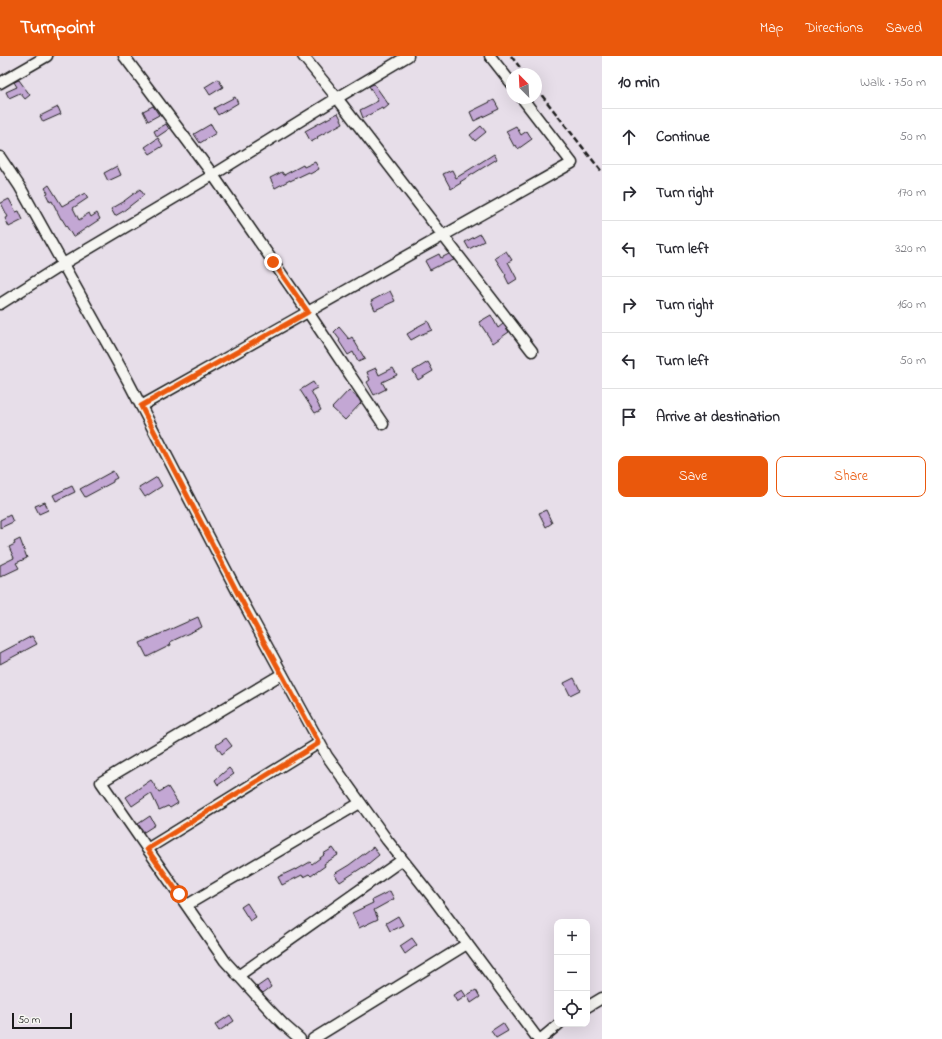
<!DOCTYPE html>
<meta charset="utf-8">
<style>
:root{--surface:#fff;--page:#f7f7f7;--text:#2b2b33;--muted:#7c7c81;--line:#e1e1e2;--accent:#ea580c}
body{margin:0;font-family:"Indie Flower",sans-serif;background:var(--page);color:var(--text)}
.controls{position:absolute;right:12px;bottom:12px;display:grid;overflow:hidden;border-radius:8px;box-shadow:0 4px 16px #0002}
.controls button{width:36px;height:36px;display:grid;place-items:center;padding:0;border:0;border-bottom:1px solid var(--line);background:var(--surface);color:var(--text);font:20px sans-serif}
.compass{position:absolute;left:506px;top:12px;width:36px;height:36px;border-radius:50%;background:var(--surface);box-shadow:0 4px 16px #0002;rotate:336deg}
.scale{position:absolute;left:12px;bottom:10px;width:60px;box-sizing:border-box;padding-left:4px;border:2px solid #1c1c1c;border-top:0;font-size:11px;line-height:14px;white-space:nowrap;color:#1c1c1c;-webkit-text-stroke:3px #f6f6f2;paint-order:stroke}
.stop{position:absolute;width:12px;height:12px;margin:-9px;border:3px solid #ea580c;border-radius:50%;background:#fff}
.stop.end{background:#ea580c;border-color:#fff;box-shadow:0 1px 4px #0008}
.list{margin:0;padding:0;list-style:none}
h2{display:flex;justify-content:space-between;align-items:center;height:52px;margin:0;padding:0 16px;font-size:17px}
h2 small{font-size:13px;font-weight:400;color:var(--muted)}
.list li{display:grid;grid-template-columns:26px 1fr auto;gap:12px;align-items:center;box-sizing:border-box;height:56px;padding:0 16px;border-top:1px solid var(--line)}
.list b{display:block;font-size:15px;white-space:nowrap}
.list em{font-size:13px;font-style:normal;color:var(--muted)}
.actions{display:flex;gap:8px;padding:12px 16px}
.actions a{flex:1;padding:9px 0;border:1px solid var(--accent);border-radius:8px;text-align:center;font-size:14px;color:var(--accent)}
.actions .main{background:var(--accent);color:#fff}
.icon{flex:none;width:22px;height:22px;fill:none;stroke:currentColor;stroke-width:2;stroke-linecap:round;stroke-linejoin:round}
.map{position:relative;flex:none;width:602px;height:983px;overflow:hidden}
header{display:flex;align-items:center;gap:24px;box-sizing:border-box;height:56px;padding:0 20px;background:var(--accent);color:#fff}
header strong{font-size:19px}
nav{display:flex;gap:22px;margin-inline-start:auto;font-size:14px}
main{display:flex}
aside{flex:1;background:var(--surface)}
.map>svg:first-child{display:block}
.building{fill:#c3a7d4;stroke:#1c1c1c}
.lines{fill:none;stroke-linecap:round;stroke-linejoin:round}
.minor-casing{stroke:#1c1c1c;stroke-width:13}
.minor{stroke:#f6f6f2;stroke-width:10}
.rail{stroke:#1c1c1c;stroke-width:2.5;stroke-dasharray:6 3;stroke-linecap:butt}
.route{stroke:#ea580c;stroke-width:5}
</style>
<header>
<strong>Turnpoint</strong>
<nav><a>Map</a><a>Directions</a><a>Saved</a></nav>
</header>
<main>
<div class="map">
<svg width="602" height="983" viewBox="0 0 602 983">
<rect width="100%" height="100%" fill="#e7dee9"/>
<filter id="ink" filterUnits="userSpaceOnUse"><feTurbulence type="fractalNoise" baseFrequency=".025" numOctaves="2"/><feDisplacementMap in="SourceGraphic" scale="8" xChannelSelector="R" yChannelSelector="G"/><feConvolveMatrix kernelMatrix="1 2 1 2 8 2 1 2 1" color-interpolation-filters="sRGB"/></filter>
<g filter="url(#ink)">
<g class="building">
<polygon points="218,23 223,31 210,39 205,31"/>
<polygon points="19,24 30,39 25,43 20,37 9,42 6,36 17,31 14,26"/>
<polygon points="374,28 389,49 383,54 382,52 363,62 360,54 378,45 369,30"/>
<polygon points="235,41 238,47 218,59 214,52"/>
<polygon points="494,44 499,53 474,65 470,56"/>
<polygon points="153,50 159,59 148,65 143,55"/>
<polygon points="58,51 61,58 43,66 40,60"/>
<polygon points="338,57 343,67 317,81 318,82 311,86 305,75"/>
<polygon points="166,68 169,73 157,81 154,75"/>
<polygon points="211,68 216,77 200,87 194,78"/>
<polygon points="481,70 486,76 475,85 470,79"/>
<polygon points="516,70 521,79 527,75 532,83 518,93 516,89 514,90 506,75"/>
<polygon points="158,82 163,90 150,98 145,91"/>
<polygon points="494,98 497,103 460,126 461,127 451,133 443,118 452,114 456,122"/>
<polygon points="315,106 319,113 310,118 309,116 290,125 290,124 275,132 270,122 282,116 284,119 303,109 304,111"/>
<polygon points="117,110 121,119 108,125 104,117"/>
<polygon points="49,129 62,150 85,137 88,142 73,152 79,164 89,157 91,161 97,157 100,163 73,181 62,163 61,163 52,145 50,146 46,138 48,137 45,132"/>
<polygon points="140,133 144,139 122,156 115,160 111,153 125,145 124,145"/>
<polygon points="9,143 16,156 19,155 23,164 9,171 5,162 8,161 1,147"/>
<polygon points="480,178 484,185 469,193 465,186"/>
<polygon points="506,195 512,204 508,206 517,223 509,228 505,220 506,219 495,202"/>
<polygon points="439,198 441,202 449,198 454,204 444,208 444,207 430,214 425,205"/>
<polygon points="390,235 395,245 375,254 371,245"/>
<polygon points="491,259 498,272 503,268 509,276 493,287 479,266"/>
<polygon points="428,265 432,274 420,279 411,284 407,278 417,272 417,271"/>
<polygon points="339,271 349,283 352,281 365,303 358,306 353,296 348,299 339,285 340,284 334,276"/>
<polygon points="428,306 433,315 418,324 413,315"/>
<polygon points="376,312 379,319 393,312 397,319 382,326 386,333 374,339 367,326 370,324 367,316"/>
<polygon points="313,326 317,332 311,335 321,354 315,357 300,334"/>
<polygon points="349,334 359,343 361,347 345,364 332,352"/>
<polygon points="113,415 117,422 113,424 113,426 85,441 80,433"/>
<polygon points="157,421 162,430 145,441 139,432"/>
<polygon points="72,430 75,436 56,445 53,439"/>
<polygon points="45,446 48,454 39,458 35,450"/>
<polygon points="546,454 552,467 546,471 539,457"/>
<polygon points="10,459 13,466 0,472 0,464"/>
<polygon points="20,483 27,502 16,507 19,512 0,521 0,509 14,502 9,491 15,488 14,486"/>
<polygon points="198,561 202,571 170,586 171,589 147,601 140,587"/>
<polygon points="32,580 37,588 0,608 0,597"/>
<polygon points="574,622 580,634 570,639 564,627"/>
<polygon points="226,682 232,690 222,698 216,689"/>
<polygon points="229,712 234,718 218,729 215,724"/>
<polygon points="151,724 159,736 168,731 178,747 170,752 168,750 159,754 151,737 132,750 126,741"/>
<polygon points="150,760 155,769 144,776 138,768"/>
<polygon points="373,791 379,799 363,812 363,811 340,826 334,818 349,809"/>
<polygon points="333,792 338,799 324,808 325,810 311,820 309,818 303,821 302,819 282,829 278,821 295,813 296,814 310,806 312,808 324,799 323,798"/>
<polygon points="390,835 394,843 374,854 378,863 359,872 352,857 373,847 372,844"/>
<polygon points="247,847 256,861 250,865 241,851"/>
<polygon points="398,860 403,869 390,875 386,867"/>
<polygon points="412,882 417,889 405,898 400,890"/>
<polygon points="267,924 271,931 263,937 257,931"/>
<polygon points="462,934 466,940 457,946 453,939"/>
<polygon points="476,934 480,941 471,947 467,939"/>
<polygon points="230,959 234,965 219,975 215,969"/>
<polygon points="503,967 508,975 496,982 491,975"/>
</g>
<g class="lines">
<g class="minor-casing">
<g id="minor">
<polyline points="124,0 213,119 308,256 383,368"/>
<polyline points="303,0 337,42 532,295"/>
<polyline points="490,0 512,28"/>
<polyline points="0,27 47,0"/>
<polyline points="0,101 20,131 128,325 237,535 327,700 387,784 433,842 538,983"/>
<polyline points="0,248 63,208 213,119 337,42 408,0"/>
<polyline points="141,350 572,107 522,42"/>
<polyline points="282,618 101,726 225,905 265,949 283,968 300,983"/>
<polyline points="147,793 319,687"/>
<polyline points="187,849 360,747"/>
<polyline points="238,920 402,804"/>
<polyline points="587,951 602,942"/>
<polyline points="313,983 467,888"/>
<polyline points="541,983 559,968"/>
</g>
</g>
<use href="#minor" class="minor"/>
<g class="rail">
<polyline points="511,0 525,18"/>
<polyline points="536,32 602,116"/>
</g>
</g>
</g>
<g class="lines" filter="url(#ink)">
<polyline class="route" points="179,838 147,793 319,687 237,536 141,350 308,256 273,206"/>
</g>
</svg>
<div class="controls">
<button>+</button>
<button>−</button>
<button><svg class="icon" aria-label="locate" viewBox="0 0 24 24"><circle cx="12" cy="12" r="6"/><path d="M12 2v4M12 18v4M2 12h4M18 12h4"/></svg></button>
</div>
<svg class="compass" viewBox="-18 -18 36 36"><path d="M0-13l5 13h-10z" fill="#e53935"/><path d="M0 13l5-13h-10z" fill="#7c7c81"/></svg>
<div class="scale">50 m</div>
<div class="stop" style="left:179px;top:838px"></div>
<div class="stop end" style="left:273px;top:206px"></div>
</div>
<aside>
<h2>10 min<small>Walk · 750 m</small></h2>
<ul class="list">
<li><svg class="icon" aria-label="ahead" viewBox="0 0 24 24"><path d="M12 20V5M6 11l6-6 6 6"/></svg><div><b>Continue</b></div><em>50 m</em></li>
<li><svg class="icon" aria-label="right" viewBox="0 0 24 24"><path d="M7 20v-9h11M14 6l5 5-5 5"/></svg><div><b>Turn right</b></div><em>170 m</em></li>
<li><svg class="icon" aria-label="left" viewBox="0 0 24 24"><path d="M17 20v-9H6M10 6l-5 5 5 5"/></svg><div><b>Turn left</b></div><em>320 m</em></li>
<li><svg class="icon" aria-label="right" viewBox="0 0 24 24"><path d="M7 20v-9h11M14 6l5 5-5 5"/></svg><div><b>Turn right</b></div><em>160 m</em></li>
<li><svg class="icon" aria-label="left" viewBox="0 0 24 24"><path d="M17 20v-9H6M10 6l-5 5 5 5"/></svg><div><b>Turn left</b></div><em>50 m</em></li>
<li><svg class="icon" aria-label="arrive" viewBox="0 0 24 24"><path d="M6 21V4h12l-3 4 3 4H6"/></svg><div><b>Arrive at destination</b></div></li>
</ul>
<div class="actions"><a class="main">Save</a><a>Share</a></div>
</aside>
</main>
